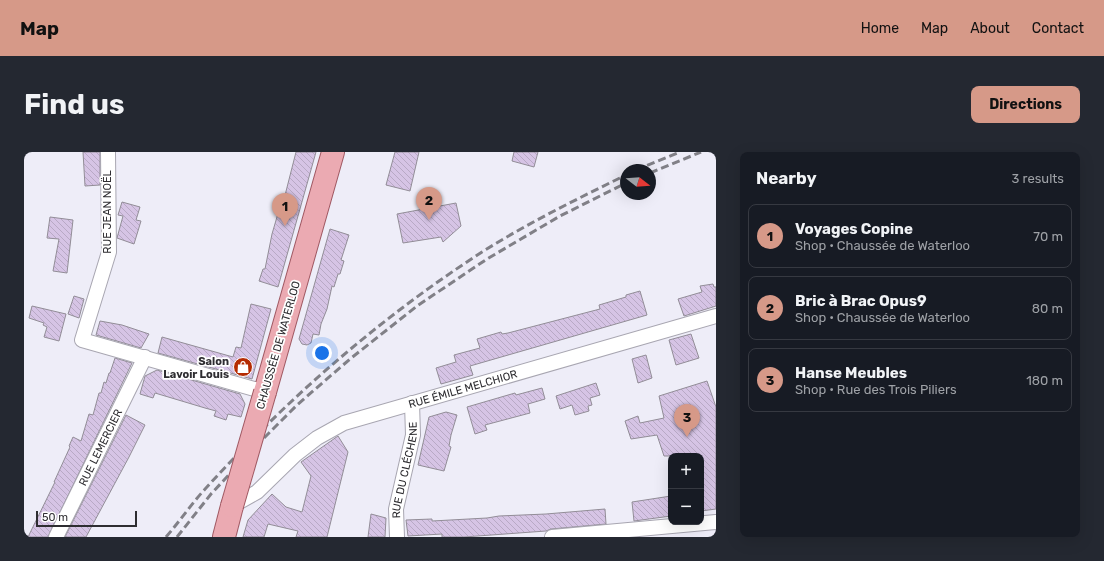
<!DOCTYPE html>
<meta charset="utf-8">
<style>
:root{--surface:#171b24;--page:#242831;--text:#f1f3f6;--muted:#9ea1a6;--line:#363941;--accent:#d69988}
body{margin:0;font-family:Rubik,sans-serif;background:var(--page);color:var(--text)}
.controls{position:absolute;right:12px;bottom:12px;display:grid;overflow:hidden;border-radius:8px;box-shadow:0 4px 16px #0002}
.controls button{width:36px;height:36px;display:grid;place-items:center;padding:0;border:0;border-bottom:1px solid var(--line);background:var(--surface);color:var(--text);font:20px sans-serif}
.compass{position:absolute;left:596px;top:12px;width:36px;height:36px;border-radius:50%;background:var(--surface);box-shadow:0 4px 16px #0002;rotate:107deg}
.scale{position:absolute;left:12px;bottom:10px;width:101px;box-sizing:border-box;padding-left:4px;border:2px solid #2e2d31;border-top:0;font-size:11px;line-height:14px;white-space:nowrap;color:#2e2d31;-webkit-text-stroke:3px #fff;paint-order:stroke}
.you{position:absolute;left:298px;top:201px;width:14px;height:14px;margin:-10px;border:3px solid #fff;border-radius:50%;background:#1a73e8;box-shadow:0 0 0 6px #1a73e833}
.badge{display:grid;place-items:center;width:26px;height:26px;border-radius:50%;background:var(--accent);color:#111;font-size:13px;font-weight:700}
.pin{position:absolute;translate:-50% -33px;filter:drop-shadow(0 1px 2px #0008)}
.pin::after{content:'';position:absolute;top:21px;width:14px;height:12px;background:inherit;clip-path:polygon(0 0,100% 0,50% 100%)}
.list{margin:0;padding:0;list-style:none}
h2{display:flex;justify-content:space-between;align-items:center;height:52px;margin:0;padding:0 16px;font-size:17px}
h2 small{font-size:13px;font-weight:400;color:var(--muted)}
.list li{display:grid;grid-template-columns:26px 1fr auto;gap:12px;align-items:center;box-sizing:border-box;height:64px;margin:0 8px 8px;padding:0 8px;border:1px solid var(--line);border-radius:8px}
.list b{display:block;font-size:15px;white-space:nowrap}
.list p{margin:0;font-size:13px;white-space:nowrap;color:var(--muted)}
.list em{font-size:13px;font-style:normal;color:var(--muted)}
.map{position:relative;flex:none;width:692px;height:385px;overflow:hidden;border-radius:8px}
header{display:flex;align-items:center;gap:24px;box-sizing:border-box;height:56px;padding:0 20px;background:var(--accent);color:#111}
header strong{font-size:19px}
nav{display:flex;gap:22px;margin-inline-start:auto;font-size:14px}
.intro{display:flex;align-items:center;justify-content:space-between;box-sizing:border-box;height:96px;padding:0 24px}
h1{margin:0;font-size:28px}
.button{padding:10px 18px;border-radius:8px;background:var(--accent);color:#111;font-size:14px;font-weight:700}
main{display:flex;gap:24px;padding:0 24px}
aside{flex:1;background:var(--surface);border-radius:8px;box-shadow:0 4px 16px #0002}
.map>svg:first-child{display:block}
.building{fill:url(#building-back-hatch);stroke:#928d97}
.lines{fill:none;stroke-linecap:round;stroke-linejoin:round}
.minor-casing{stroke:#a8a6b1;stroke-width:16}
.primary-casing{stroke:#a05963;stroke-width:24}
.minor{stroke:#fff;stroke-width:14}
.primary{stroke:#ebaab2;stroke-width:22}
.rail{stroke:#818087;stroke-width:3;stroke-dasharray:8 4;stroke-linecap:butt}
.primary-bridge-casing{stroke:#a05963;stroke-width:24;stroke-linecap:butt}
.primary-bridge{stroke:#ebaab2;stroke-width:22}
.labels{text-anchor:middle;stroke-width:3.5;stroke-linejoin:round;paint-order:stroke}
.street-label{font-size:11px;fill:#2e2d31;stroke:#fff}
.poi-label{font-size:11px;font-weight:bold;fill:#2e2d31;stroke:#fff;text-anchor:end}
</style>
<header>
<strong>Map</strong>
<nav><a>Home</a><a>Map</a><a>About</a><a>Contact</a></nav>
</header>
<div class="intro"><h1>Find us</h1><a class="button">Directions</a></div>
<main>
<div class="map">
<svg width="692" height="385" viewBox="0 0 692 385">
<defs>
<pattern id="building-back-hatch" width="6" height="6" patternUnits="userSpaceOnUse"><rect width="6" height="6" fill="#d6c4e5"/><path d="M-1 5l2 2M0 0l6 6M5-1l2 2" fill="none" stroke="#b8a9c5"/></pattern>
</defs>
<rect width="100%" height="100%" fill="#eeedf8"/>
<g class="building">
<polygon points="59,0 76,0 76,33 61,34"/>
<polygon points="272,0 292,0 254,135 235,129 239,117 241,117 248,82 255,58 257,59"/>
<polygon points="371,0 395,0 386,39 362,33"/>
<polygon points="490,0 514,0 510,15 488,9"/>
<polygon points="98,50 116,55 112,68 117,69 110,92 93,86 99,64 94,63"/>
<polygon points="432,51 437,74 419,90 417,85 379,91 373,62"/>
<polygon points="26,65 49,68 43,121 29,119 35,87 23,86"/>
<polygon points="306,77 325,83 317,108 320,109 316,122 314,122 310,135 308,134 303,157 297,172 295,183 289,182 287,191 283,193 278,192 275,187"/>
<polygon points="689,132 690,135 692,135 692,154 660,164 654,147 678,140 676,134"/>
<polygon points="616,139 623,163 446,214 449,223 417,232 412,216 432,210 430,203 456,196 453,187 477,180 478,182 484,181 576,157 575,153 602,145 602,143"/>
<polygon points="50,144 60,147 55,166 44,162"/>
<polygon points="227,152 247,157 228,227 134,201 138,185 209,205 212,195 217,196"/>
<polygon points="8,154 42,162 35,189 20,185 23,175 19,173 20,171 5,166"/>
<polygon points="76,169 98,173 125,182 117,196 72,183"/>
<polygon points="667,182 675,206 652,213 645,188"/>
<polygon points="622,203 628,226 614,231 608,207"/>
<polygon points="91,206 108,211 24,385 4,385 31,330 30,330 46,295 45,294 49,285 57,289 65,262 69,263 75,241 77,241 80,230 82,231 85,221 86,221"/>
<polygon points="133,218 216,242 221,252 217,265 204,262 202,268 190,264 192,259 181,256 131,241 129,246 116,242 121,224"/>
<polygon points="683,229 692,255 692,357 677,359 677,304 640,304 633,283 607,287 601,269 614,264 616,271 640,266 635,244"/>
<polygon points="572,231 576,243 566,246 568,253 564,254 565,259 551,263 548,253 536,257 532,244"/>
<polygon points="518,236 521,247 504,252 506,261 461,273 463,278 451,282 443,255 491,241 492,243"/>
<polygon points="422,260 433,263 427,283 425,294 427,295 420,319 394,313 405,265"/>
<polygon points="102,263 121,273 105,305 62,385 41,385"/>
<polygon points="314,284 324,300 303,385 272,385 274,379 244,372 240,385 219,385 224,368 248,342 262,355 278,360 287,324 277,310"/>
<polygon points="647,344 647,364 610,369 608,350"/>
<polygon points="581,357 582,372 527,377 522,379 440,385 418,385 418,382 384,384 382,368 408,367 408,369 463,366 475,364 522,362"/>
<polygon points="347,362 362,366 361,385 344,385"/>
</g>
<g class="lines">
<g class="minor-casing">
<g id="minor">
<polyline points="84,0 85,100 58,188 241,240"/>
<path id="s1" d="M208 354 233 340 271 303 293 286 320 271 692 164"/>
<path id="s2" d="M32 385 121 205"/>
<path id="s3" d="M373 385 372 357 389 283 388 251"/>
<polyline points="528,385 692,370"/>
</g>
</g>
<g class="primary-casing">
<g id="primary">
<polyline points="241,240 309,0"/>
<polyline points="200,385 208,354"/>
</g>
</g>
<use href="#minor" class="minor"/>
<use href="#primary" class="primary"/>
<g class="rail">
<polyline points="612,18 656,0"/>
<polyline points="626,21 677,0"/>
<path d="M142 385C156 369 168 351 182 336 264 246 356 166 458 100 504 71 553 47 602 23"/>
<polyline points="153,385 187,342 229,297 273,253 326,207 393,154 463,107 536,64 602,31"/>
</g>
<g class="primary-bridge-casing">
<polyline id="primary-bridge" points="208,354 241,240"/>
</g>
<use href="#primary-bridge" class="primary-bridge"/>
</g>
<defs>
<g id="shop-disc" transform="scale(1)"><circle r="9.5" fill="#b52b02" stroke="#fff"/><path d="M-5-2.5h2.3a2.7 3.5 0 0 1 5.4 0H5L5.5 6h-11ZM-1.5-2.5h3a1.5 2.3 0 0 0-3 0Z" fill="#fff"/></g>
</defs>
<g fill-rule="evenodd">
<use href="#shop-disc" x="219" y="215"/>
</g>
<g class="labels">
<g class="street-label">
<text transform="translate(83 60) rotate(-90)" y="4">RUE JEAN NOËL</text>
<text transform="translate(254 193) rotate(-74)" y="4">CHAUSSÉE DE WATERLOO</text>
<text dy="4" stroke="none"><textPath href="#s1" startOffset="264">RUE ÉMILE MELCHIOR</textPath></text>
<text dy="4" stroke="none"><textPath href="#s2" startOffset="100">RUE LEMERCIER</textPath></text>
<text dy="4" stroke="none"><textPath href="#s3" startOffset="68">RUE DU CLÉCHENE</textPath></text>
</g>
<g class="poi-label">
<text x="205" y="213">Salon<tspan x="205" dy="13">Lavoir Louis</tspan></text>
</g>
</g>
</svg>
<div class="controls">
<button>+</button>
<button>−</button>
</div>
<svg class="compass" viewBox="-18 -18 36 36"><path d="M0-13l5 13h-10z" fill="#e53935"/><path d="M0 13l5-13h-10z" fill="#9ea1a6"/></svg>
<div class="scale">50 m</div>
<div class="you"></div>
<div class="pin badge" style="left:261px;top:74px">1</div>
<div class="pin badge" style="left:405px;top:68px">2</div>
<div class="pin badge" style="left:663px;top:285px">3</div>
</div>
<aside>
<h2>Nearby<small>3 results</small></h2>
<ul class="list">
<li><span class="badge">1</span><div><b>Voyages Copine</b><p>Shop · Chaussée de Waterloo</p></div><em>70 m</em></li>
<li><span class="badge">2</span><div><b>Bric à Brac Opus9</b><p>Shop · Chaussée de Waterloo</p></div><em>80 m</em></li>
<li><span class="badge">3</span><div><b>Hanse Meubles</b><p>Shop · Rue des Trois Piliers</p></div><em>180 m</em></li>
</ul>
</aside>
</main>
